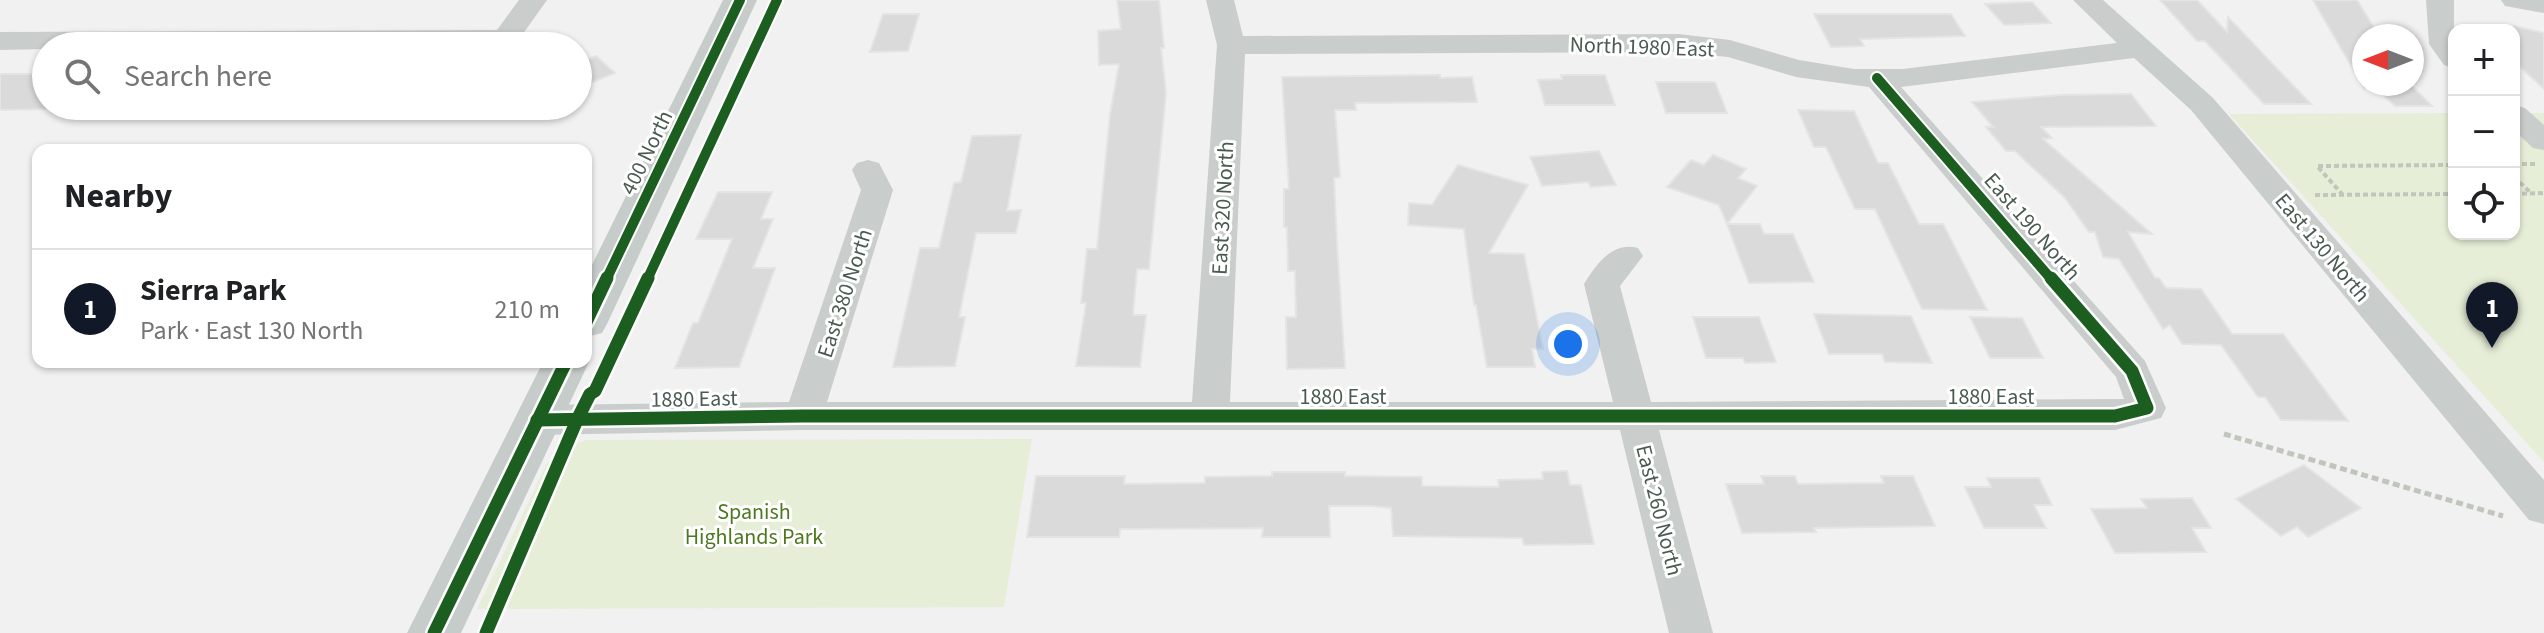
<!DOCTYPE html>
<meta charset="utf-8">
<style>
:root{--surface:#fff;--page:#f6f6f6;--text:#202124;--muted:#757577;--line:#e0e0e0;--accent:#111827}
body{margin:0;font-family:"Source Sans 3",sans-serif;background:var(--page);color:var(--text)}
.controls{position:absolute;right:24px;top:24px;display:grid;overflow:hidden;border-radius:16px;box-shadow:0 2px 6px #0004}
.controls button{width:72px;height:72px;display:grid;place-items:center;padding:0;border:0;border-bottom:2px solid var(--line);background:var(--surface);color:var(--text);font:40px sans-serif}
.compass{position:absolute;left:2352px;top:24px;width:72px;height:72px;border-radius:50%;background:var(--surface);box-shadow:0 2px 6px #0004;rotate:270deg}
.you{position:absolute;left:1568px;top:344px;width:28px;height:28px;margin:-20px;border:6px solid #fff;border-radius:50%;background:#1a73e8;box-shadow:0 0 0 12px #1a73e833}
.badge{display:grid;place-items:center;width:52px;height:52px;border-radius:50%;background:var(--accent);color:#fff;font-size:26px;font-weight:700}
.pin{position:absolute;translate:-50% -66px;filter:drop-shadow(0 2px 4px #0008)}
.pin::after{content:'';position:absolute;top:42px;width:28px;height:24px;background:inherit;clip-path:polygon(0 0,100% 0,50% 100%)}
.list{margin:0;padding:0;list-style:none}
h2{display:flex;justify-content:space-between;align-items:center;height:104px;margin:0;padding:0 32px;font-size:34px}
h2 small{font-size:26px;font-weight:400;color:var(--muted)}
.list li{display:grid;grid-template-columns:52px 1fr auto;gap:24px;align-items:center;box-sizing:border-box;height:120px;padding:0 32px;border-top:2px solid var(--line)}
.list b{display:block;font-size:30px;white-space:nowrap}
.list p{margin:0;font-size:26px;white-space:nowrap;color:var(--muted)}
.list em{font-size:26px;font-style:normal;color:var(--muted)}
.icon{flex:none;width:44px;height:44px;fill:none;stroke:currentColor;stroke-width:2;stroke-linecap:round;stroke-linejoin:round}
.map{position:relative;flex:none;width:2544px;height:633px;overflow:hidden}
.search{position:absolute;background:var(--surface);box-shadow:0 2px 6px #0004;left:32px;top:32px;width:560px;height:88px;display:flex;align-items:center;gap:20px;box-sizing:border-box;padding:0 28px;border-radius:44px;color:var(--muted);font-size:30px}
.panel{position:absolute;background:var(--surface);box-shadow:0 2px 6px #0004;left:32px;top:144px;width:560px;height:224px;border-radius:16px}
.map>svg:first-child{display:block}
.green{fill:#e6eed8}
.building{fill:#d9dad9;stroke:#e3e4e3;stroke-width:2}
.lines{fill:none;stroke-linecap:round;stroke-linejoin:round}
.path-far1{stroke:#c0c6bb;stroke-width:4;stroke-dasharray:5 3;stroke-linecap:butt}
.path{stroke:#c0c6bb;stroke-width:5;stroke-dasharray:7 4;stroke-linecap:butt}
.minor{fill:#c9cdcb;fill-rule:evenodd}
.major{fill:#c6ccc9;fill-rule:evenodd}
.cycleway-far1-casing{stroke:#fff;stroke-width:14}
.cycleway-casing{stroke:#fff;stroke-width:18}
.cycleway-far1{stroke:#1b5e20;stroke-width:10}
.cycleway{stroke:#1b5e20;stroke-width:13}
.labels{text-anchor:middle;stroke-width:6;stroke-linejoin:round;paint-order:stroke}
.street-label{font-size:22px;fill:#4a5c52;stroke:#fff}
.park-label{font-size:22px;fill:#4e781f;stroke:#fff}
</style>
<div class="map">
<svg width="2544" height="633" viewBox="0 0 2544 633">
<rect width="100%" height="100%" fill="#f1f1f1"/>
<g class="green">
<polygon points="2454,113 2454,234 2514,234 2514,113 2544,113 2544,462 2229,114"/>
<polygon points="1032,439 1004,607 477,609 547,463 564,448 586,440"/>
</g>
<g class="building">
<polygon points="1117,0 1159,0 1164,48 1161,48 1166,93 1149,269 1137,269 1133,315 1146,315 1140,367 1076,366 1086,303 1081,303 1087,249 1097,249 1110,115 1119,64 1099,65 1098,31 1121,29"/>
<polygon points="2160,0 2197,0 2227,32 2228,17 2311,104 2264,104 2205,41 2197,41"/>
<polygon points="2313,0 2357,0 2379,36 2364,36 2364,88"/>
<polygon points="2032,2 2051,23 2004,25 1985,4"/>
<polygon points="883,14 919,14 908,51 870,52"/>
<polygon points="1814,14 1951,14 1965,36 1860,39 1864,46 1831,47"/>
<polygon points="2514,26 2544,33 2544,89 2514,61"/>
<polygon points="596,56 615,73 578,88 578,64"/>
<polygon points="0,74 46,74 46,109 0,110"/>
<polygon points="1440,75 1440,78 1472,77 1477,102 1355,103 1356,110 1335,110 1340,177 1334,178 1337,244 1345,368 1287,369 1286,317 1296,317 1295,271 1288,271 1287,227 1284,227 1284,189 1289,189 1282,77"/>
<polygon points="1561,75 1605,75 1615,105 1545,105 1538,80 1562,79"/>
<polygon points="1656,82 1715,82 1727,113 1666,113"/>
<polygon points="2372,84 2410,84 2432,106 2395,106"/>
<polygon points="2131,94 2156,126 2041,127 2052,138 2043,139 2152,234 2128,232 2155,278 2159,278 2166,288 2201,289 2232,334 2283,334 2348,421 2281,420 2265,397 2258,397 2221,345 2182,344 2170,325 2163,329 2119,259 2103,257 2095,232 2089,232 2065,198 2015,151 2006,151 1986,127 1993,127 1972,102 2061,95"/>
<polygon points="1798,110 1854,111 1878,163 1888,163 1919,224 1943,224 1987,310 1922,309 1875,209 1855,209 1826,147 1814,147"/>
<polygon points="1021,135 1007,211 1021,210 1016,233 976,233 959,317 965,317 955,366 893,367 920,248 939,248 954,183 961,182 972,136"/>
<polygon points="1599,151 1616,185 1591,187 1588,182 1542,186 1530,157"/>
<polygon points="1713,155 1746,169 1738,178 1757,186 1727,224 1719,205 1667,187 1691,160 1704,165"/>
<polygon points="1458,165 1528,185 1489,253 1524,254 1543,349 1532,349 1535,367 1487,367 1476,305 1474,305 1464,229 1408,225 1409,203 1432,205"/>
<polygon points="718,192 772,192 761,219 773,219 753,268 775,268 739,367 675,368 693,323 698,323 732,239 696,239"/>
<polygon points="1727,224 1760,224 1764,234 1793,234 1814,282 1749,283"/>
<polygon points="1814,314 1911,316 1932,363 1885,362 1882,354 1829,354"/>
<polygon points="1693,317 1759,317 1776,362 1745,363 1743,358 1706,358"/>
<polygon points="1970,317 2022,318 2043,358 1990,358"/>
<polygon points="2304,465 2361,508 2308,537 2297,527 2281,536 2236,499"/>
<polygon points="1567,471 1570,485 1581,485 1594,544 1524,545 1522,538 1393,536 1391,508 1372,506 1329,506 1330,537 1262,537 1263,528 1120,529 1119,537 1027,537 1036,476 1125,476 1124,484 1205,483 1205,477 1272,476 1272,472 1345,472 1345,476 1422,477 1422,486 1499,487 1498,480 1543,479 1542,472"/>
<polygon points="1761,476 1795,476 1798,484 1884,483 1881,476 1913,476 1935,526 1814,528 1816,532 1742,533 1726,484 1764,484"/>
<polygon points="1987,478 2039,478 2052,505 2034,505 2046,528 1984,528 1965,487 1991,487"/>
<polygon points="2192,498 2211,528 2192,528 2206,552 2115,553 2091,509 2147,508 2141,499"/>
</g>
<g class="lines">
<g class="path-far1">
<polyline points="2514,164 2535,164"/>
<polyline points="2514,177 2531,193"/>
<polyline points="2514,194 2544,193"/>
<polyline points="2315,195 2454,194"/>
<polyline points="2343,195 2317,166 2454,165"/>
</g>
<polyline class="path" points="2224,434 2503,516"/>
<g class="minor">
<polygon points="519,0 547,0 515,45 511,46 46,46 46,49 0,50 0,32 497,30"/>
<path d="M1206 0H1234L1243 36 1678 34 1730 40 1799 60 1854 69H1903L2117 43 2073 0H2103L2213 98 2544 480V524L2529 520 2191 110 2134 58 1901 87 2145 361 2166 408 2161 418 2115 430H1659L1713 633H1669L1620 430H803L537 435 523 430 518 420 523 410 537 405 789 402 861 190 852 170 857 163 868 160 879 163 893 190 827 402H1192L1217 45ZM1678 52 1728 57 1796 77 1869 87 2116 377 2124 399 1651 402 1620 286 1643 256 1638 248C1613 241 1597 263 1584 284L1613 402H1230L1245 54Z"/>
<polygon points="2426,0 2454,0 2454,68 2444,65 2429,44"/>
<polygon points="2501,0 2544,0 2544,13 2505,6"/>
<polygon points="2514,105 2525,108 2544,125 2544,150 2533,148 2514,130"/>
</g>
<g class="major">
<polygon points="723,0 757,0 608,322 602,333 586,337 586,277"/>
<polygon points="586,357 589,362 461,633 407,633 543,362 586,362"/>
</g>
<g class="cycleway-far1-casing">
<g id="cycleway-far1">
<polyline points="1877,78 2052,280"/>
<polyline points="606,280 740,0"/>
<polyline points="647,280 777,0"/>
</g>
</g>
<g class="cycleway-casing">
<g id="cycleway">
<polyline points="586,322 607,278"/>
<polyline points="537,420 803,416 2115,416 2147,408 2132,371 2051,278"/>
<polyline points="434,633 566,362"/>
<polyline points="486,633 577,420 590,394 595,391 648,278"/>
</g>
</g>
<use href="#cycleway-far1" class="cycleway-far1"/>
<use href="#cycleway" class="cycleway"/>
</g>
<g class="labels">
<g class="street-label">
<text transform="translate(1642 46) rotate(2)" y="8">North 1980 East</text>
<text transform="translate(646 152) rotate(-64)" y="8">400 North</text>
<text transform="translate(1222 208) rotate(-87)" y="8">East 320 North</text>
<text transform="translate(2033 226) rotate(49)" y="8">East 190 North</text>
<text transform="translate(2323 247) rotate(50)" y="8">East 130 North</text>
<text transform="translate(844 293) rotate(-72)" y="8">East 380 North</text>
<text x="1343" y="404">1880 East</text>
<text x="1991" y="404">1880 East</text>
<text transform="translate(694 398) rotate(-1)" y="8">1880 East</text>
<text transform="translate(1660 510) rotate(76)" y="8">East 260 North</text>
</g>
<g class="park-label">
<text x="754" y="519">Spanish<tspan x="754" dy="25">Highlands Park</tspan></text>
</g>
</g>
</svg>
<div class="controls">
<button>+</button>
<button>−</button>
<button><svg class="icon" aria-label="locate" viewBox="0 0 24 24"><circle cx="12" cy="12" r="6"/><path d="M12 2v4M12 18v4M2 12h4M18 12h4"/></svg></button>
</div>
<svg class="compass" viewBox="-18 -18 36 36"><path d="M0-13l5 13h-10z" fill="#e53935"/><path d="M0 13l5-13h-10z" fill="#757577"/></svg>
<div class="you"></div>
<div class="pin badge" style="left:2492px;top:348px">1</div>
<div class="search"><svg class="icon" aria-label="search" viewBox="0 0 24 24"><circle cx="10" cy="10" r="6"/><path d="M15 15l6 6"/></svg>Search here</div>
<section class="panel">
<h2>Nearby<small></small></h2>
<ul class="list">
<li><span class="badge">1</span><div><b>Sierra Park</b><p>Park · East 130 North</p></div><em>210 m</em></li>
</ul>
</section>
</div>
